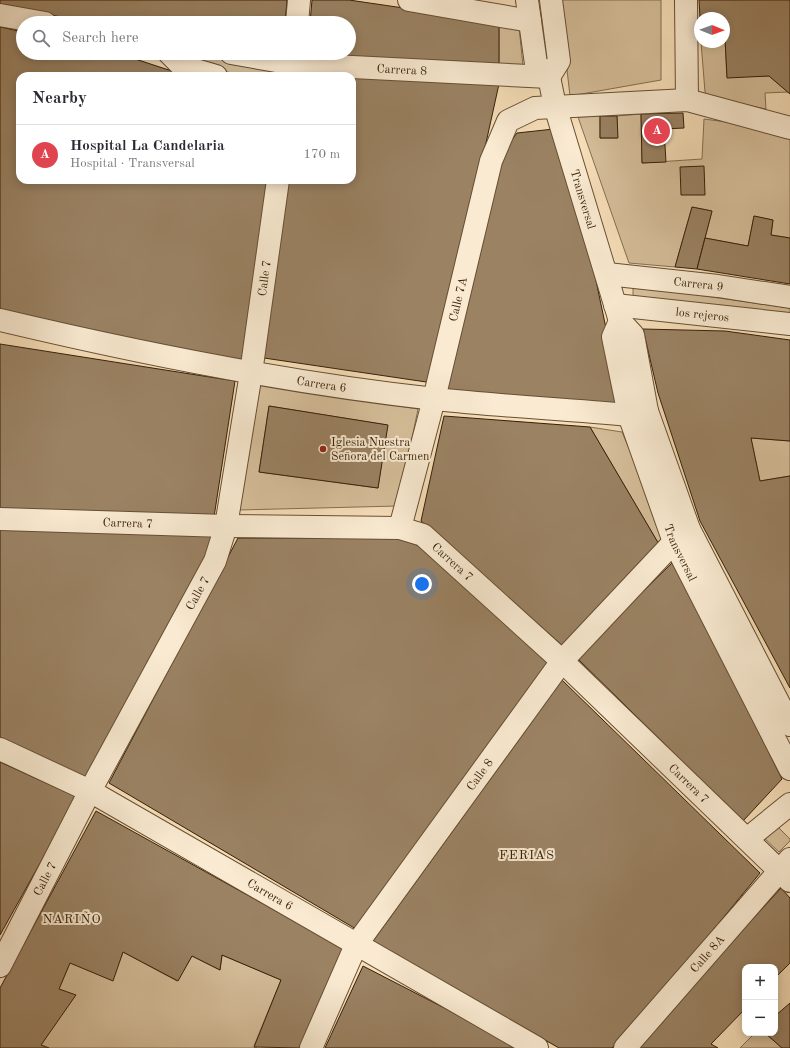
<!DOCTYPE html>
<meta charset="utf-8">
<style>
:root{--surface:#fff;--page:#f7f7f7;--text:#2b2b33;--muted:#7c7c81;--line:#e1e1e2;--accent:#7c3aed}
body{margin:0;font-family:"Old Standard TT",serif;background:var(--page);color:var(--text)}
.controls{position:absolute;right:12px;bottom:12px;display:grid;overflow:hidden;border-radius:8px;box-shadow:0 2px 10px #0003}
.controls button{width:36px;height:36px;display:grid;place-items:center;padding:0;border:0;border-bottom:1px solid var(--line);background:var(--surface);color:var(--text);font:20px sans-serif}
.compass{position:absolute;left:694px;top:12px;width:36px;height:36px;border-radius:50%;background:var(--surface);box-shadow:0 2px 10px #0003;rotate:91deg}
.you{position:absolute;left:422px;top:584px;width:14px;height:14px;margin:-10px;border:3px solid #fff;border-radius:50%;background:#1a73e8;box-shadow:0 0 0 6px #1a73e833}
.badge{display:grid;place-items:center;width:26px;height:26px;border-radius:50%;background:var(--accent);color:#fff;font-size:13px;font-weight:700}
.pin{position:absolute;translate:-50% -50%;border:2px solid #fff;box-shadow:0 1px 4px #0006}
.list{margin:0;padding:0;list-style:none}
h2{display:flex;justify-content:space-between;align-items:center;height:52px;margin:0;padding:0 16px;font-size:17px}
h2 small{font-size:13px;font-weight:400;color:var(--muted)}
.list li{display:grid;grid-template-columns:26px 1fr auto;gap:12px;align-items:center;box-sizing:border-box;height:60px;padding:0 16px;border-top:1px solid var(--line)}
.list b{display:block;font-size:15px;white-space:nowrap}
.list p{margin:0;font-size:13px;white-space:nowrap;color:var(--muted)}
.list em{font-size:13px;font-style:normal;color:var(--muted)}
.icon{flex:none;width:22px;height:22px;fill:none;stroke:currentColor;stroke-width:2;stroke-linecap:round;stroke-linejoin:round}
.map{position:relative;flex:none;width:790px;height:1048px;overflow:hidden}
.search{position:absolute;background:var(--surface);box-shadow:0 2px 10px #0003;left:16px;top:16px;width:340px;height:44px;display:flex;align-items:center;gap:10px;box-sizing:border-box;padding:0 14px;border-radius:22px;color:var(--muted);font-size:15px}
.panel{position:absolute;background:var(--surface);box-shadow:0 2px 10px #0003;left:16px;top:72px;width:340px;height:112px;border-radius:12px}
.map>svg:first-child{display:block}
.green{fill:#d5be9a;stroke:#866e50;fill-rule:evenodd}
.building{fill:#9a8263;stroke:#361f07}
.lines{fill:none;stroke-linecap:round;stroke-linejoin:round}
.minor-casing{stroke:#664f33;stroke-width:24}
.minor{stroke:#f9ead1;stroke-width:22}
.poi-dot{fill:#8f2418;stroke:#f9ead1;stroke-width:1.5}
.labels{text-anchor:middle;stroke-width:4;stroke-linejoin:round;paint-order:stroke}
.street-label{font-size:12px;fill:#361f07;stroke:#f9ead1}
.poi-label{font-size:12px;fill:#361f07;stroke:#f9ead1;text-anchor:start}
.neighbourhood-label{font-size:13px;letter-spacing:1px;fill:#361f07;stroke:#f9ead1}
</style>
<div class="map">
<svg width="790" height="1048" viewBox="0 0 790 1048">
<rect width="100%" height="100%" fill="#f6deb8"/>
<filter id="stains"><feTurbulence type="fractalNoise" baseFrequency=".005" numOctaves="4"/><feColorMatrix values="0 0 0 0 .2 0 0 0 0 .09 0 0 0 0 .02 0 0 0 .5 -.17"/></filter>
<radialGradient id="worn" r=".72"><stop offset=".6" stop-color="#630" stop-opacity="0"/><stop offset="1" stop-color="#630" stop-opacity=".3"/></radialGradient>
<g class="green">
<polygon points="559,0 661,0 661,80 570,96"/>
<polygon points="724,20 727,77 769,76 788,92 765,93 766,109 709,97 705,92 701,42 724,42"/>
<polygon points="499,22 519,27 523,66 499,67"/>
<polygon points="192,53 283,70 282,76 244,76 190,63"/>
<polygon points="641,114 642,163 702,159 704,119 734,123 790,138 790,238 771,235 773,220 754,216 748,246 705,238 712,211 692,207 675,267 629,263 578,117 600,116 600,138 617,138 617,116"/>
<polygon points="633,286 790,308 790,317 633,296"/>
<path d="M259 384 418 409 398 506 238 510ZM269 406 387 425 378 488 259 472Z"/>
<polygon points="590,427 622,432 666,537 660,546"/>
<polygon points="751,438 790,441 790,476 760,481"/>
<polygon points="774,823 790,839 790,841 779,852 762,836"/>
<polygon points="123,952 177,981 192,956 220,970 222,955 281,980 254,1046 257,1048 49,1048 41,1045 75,995 59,989 70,963 112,980"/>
<polygon points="755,1033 765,1033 782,1048 740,1048"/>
</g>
<g class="building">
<polygon points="0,0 287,0 285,23 95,23 0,6"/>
<polygon points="312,0 349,0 499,22 499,67 307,58 308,53 349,53 349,23 310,23"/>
<polygon points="699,0 790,0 790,94 769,76 727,78 724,18 700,18"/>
<polygon points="0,27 23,32 23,53 117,53 187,76 20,76 20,180 268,180 241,365 0,324"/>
<polygon points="352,77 499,84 433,383 264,358 285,180 352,180"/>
<polygon points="683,113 684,128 664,129 666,162 642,163 641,114"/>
<polygon points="600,116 617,116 618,138 600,138"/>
<polygon points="554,129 594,271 607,333 615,405 445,390 494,164 517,133"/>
<polygon points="704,166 705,195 681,195 680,167"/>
<polygon points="692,207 712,211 697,269 675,267"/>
<polygon points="754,216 773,220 771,235 790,238 790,284 697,269 705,238 748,246"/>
<polygon points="643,329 725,331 790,340 790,441 751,438 760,481 790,476 790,688 700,521 658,393"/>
<polygon points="0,344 235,381 214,517 0,510"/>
<polygon points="269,406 388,425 378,488 259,472"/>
<polygon points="444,416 590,427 660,546 564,647 421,521"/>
<polygon points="0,527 212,534 207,562 85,780 0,742"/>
<polygon points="238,538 399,538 419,546 553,664 356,929 109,783"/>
<polygon points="674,561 782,779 743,821 576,657"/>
<polygon points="562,680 760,873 663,991 612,1048 559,1048 373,941"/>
<polygon points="0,762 77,797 0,935"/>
<polygon points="96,811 343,948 301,1048 254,1047 281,980 222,955 220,970 192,956 178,981 123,952 113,981 70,963 59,989 76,995 41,1045 49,1048 0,1048 0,988"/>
<polygon points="781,888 790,898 790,963 775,978 775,967 745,967 745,1009 711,1044 718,1048 635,1048"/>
<polygon points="363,966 522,1048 325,1048"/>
<polygon points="790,1003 790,1048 782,1048 765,1033 775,1033 775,1016"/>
</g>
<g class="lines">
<g class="minor-casing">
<g id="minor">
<polyline points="409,0 530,21"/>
<polyline points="527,0 536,64 549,77"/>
<polyline points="686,0 687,100"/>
<polyline points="0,15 45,23"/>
<polyline points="297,23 299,0"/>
<polyline points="169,53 182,66 216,76"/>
<path id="s1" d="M231 53 293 64 549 77"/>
<path id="s2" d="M549 77 555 106 620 321 633 335 647 411 689 529 790 725"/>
<polyline points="549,77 559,61 551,0"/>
<path id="s3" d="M607 274 718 286 790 297"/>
<path id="s4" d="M615 305 790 324"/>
<path id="s5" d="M0 320C143 354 288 383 435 399 499 406 565 409 629 415L647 411"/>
<path id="s6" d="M620 321 613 337 629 415 674 542 790 769"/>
<path id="s7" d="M0 519 226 526 400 528 423 535 562 661 790 881"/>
<path id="s8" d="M400 528 434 399 491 161 508 121 535 108 687 100 790 128"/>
<path id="s9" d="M0 749 90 791 537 1048"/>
<polyline points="747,839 790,804"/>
<path id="s10" d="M0 966 90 791 215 561 226 526 251 373 278 180"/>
<path id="s11" d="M311 1048 356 945 562 661 674 542 689 529"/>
<path id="s12" d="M625 1048 790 859"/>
</g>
</g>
<use href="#minor" class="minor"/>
</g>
<circle class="poi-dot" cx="323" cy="449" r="4"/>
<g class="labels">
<g class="street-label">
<text dy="4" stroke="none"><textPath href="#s1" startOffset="172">Carrera 8</textPath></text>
<text dy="4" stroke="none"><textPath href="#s2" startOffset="127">Transversal</textPath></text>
<text dy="4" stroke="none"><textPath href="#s10" startOffset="746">Calle 7</textPath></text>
<text dy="4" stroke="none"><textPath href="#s3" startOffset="92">Carrera 9</textPath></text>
<text dy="4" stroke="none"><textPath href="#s8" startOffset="236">Calle 7A</textPath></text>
<text dy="4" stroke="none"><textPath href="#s4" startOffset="88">los rejeros</textPath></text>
<text dy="4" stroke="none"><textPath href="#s5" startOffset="328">Carrera 6</textPath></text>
<text dy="4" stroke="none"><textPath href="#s7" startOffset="128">Carrera 7</textPath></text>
<text dy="4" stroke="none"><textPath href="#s6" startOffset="244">Transversal</textPath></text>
<text dy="4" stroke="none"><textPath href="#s7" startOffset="464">Carrera 7</textPath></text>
<text dy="4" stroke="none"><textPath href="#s10" startOffset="422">Calle 7</textPath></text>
<text dy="4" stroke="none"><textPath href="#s11" startOffset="323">Calle 8</textPath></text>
<text dy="4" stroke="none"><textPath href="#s7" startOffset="788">Carrera 7</textPath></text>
<text dy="4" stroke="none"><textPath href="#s10" startOffset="98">Calle 7</textPath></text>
<text dy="4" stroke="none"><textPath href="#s9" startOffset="307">Carrera 6</textPath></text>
<text dy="4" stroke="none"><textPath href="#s12" startOffset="125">Calle 8A</textPath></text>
</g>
<g class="poi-label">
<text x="331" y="446">Iglesia Nuestra<tspan x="331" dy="14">Señora del Carmen</tspan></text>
</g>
<g class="neighbourhood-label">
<text x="527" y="859">FERIAS</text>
<text x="72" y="923">NARIÑO</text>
</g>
</g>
<rect width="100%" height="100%" filter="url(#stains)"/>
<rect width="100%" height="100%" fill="url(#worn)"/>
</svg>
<div class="controls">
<button>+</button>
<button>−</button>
</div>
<svg class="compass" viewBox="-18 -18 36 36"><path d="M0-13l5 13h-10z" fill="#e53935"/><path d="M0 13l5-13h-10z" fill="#7c7c81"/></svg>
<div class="you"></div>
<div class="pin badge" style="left:657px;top:131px;background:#e0444e">A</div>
<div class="search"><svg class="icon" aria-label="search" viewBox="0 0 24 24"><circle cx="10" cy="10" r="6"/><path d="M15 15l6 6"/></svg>Search here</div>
<section class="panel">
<h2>Nearby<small></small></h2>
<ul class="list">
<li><span class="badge" style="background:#e0444e">A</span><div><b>Hospital La Candelaria</b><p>Hospital · Transversal</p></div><em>170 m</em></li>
</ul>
</section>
</div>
